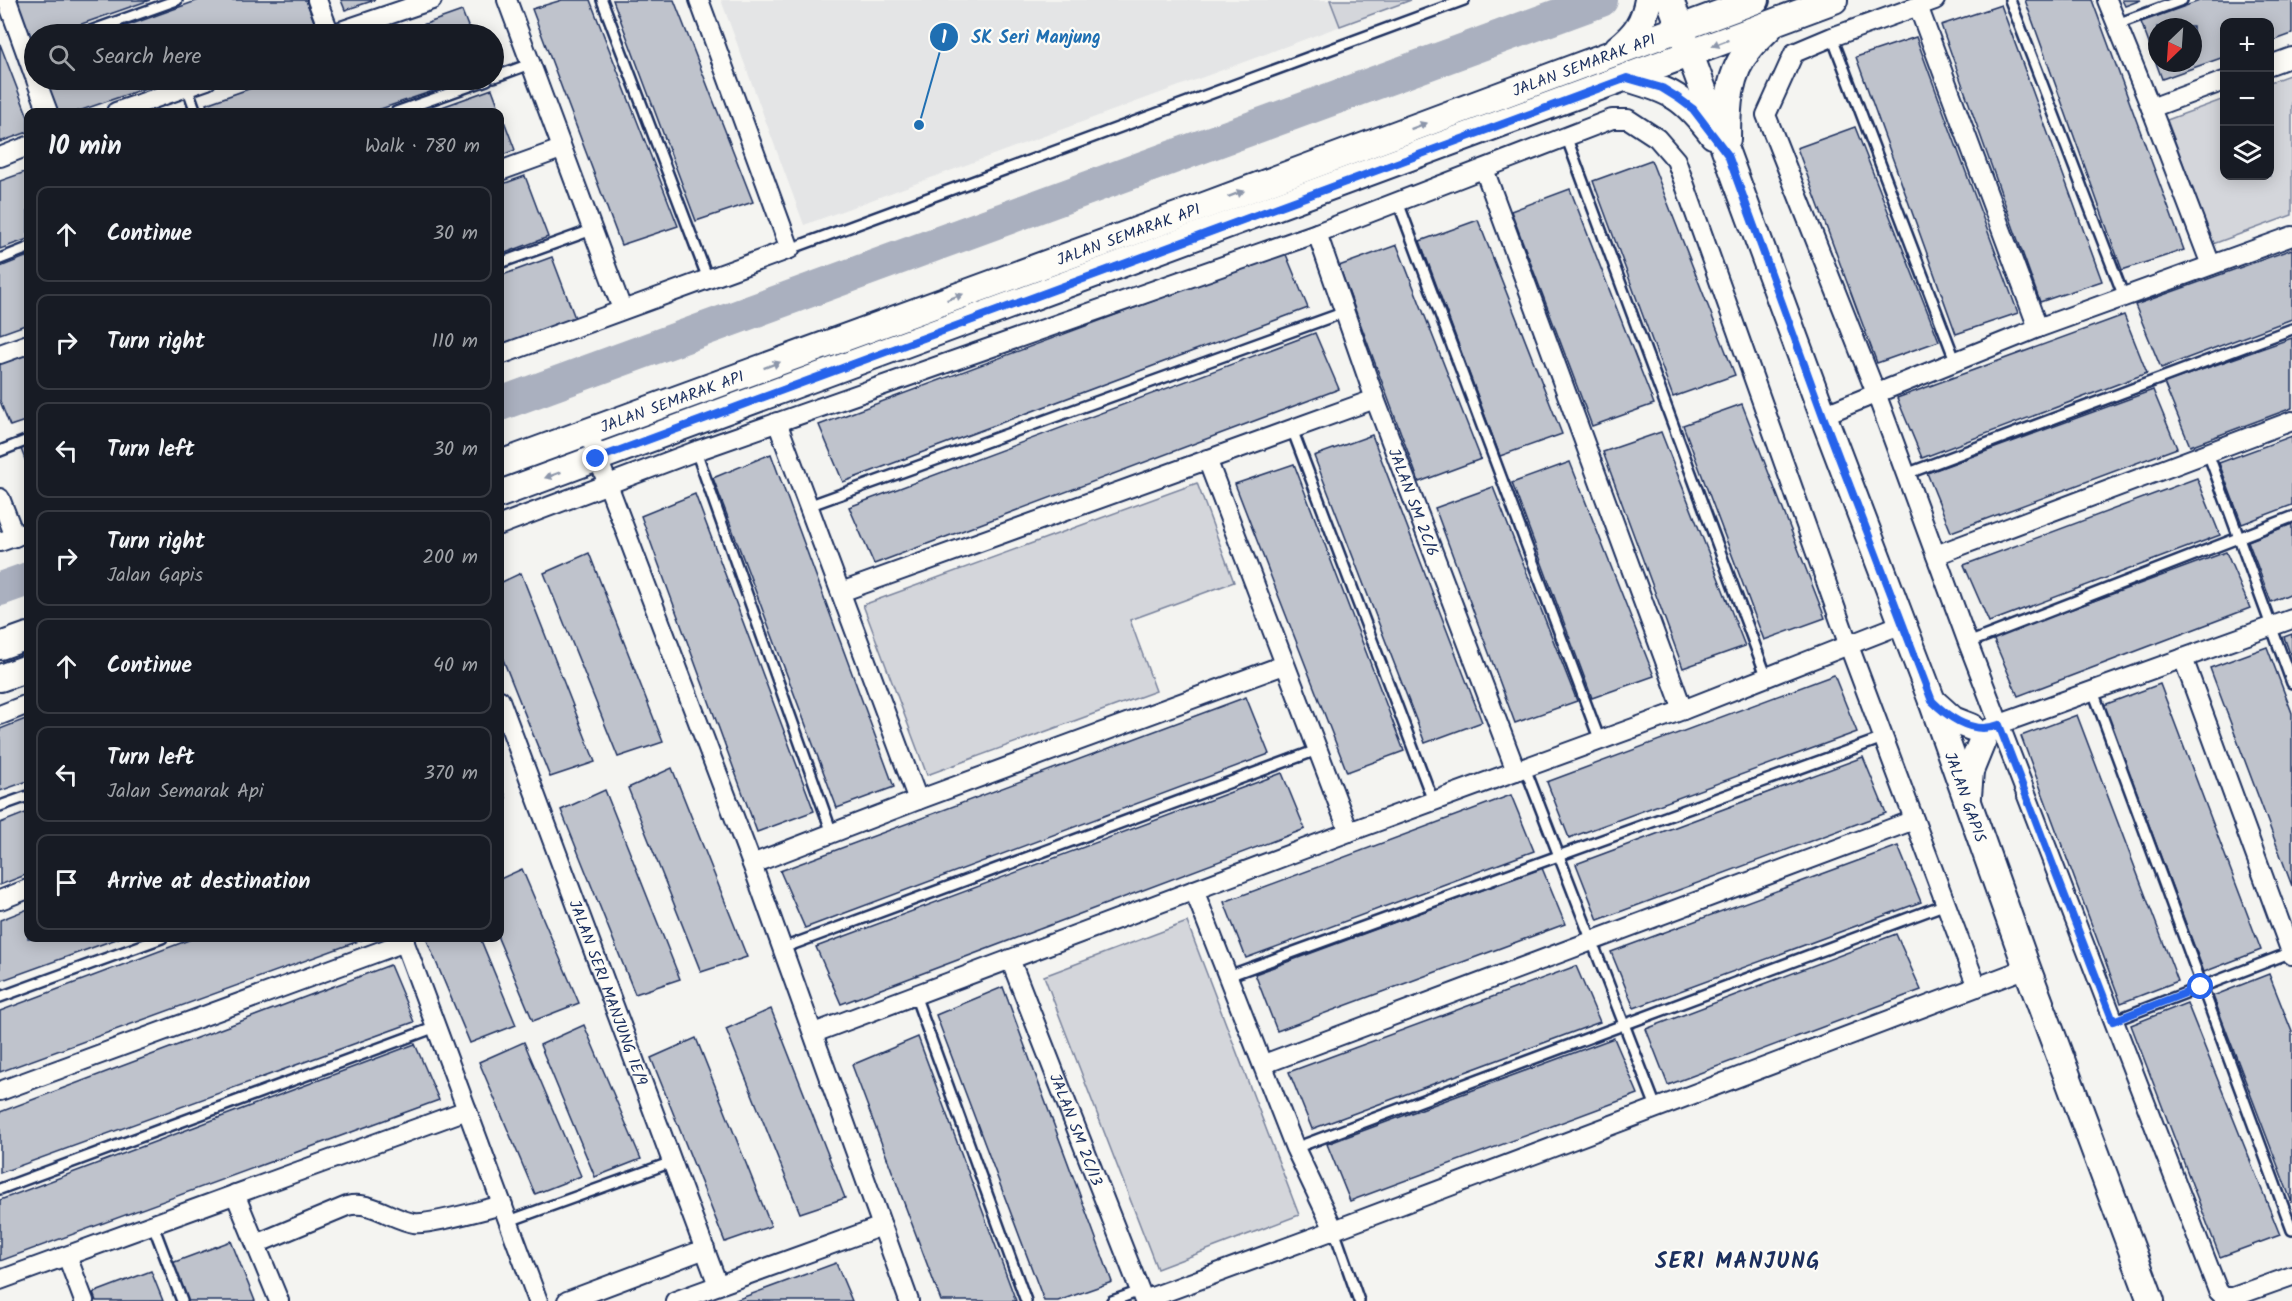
<!DOCTYPE html>
<meta charset="utf-8">
<style>
:root{--surface:#171b24;--page:#242831;--text:#f1f3f6;--muted:#9ea1a6;--line:#363941}
body{margin:0;font-family:Kalam,sans-serif;background:var(--page);color:var(--text)}
.controls{position:absolute;right:18px;top:18px;display:grid;overflow:hidden;border-radius:12px;box-shadow:0 3px 15px #0003}
.controls button{width:54px;height:54px;display:grid;place-items:center;padding:0;border:0;border-bottom:2px solid var(--line);background:var(--surface);color:var(--text);font:30px sans-serif}
.compass{position:absolute;left:2148px;top:18px;width:54px;height:54px;border-radius:50%;background:var(--surface);box-shadow:0 3px 15px #0003;rotate:205deg}
.stop{position:absolute;width:18px;height:18px;margin:-14px;border:4px solid #2563eb;border-radius:50%;background:#fff}
.stop.end{background:#2563eb;border-color:#fff;box-shadow:0 2px 6px #0008}
.list{margin:0;padding:0;list-style:none}
h2{display:flex;justify-content:space-between;align-items:center;height:78px;margin:0;padding:0 24px;font-size:26px}
h2 small{font-size:20px;font-weight:400;color:var(--muted)}
.list li{display:grid;grid-template-columns:39px 1fr auto;gap:18px;align-items:center;box-sizing:border-box;height:96px;margin:0 12px 12px;padding:0 12px;border:2px solid var(--line);border-radius:12px}
.list b{display:block;font-size:22px;white-space:nowrap}
.list p{margin:0;font-size:20px;white-space:nowrap;color:var(--muted)}
.list em{font-size:20px;font-style:normal;color:var(--muted)}
.icon{flex:none;width:33px;height:33px;fill:none;stroke:currentColor;stroke-width:2;stroke-linecap:round;stroke-linejoin:round}
.map{position:relative;flex:none;width:2292px;height:1301px;overflow:hidden}
.search{position:absolute;background:var(--surface);box-shadow:0 3px 15px #0003;left:24px;top:24px;width:480px;height:66px;display:flex;align-items:center;gap:15px;box-sizing:border-box;padding:0 21px;border-radius:33px;color:var(--muted);font-size:22px}
.panel{position:absolute;background:var(--surface);box-shadow:0 3px 15px #0003;left:24px;top:108px;width:480px;height:834px;border-radius:12px}
.map>svg:first-child{display:block}
.built{fill:#e4e5e6}
.green{fill:#d4d6db;stroke:#78829c;stroke-width:1.5}
.lines{fill:none;stroke-linecap:round;stroke-linejoin:round}
.river{stroke:#aab0bf;stroke-width:34}
.building{fill:#bfc3cc;stroke:#1b2f5e;stroke-width:1.5;fill-rule:evenodd}
.lane-casing{stroke:#1b2f5e;stroke-width:14}
.street-casing{stroke:#1b2f5e;stroke-width:22}
.secondary-casing{stroke:#1b2f5e;stroke-width:30}
.lane{stroke:#fdfcf7;stroke-width:9}
.street{stroke:#fdfcf7;stroke-width:18}
.secondary{stroke:#fdfcf7;stroke-width:26}
.oneway{fill:#8c96aa}
.route{stroke:#2563eb;stroke-width:8}
.labels{text-anchor:middle;stroke-width:4.5;stroke-linejoin:round;paint-order:stroke}
.street-label{font-size:16px;fill:#1b2f5e;stroke:#fdfcf7}
.district-label{font-size:22px;font-weight:bold;letter-spacing:1.5px;fill:#1b2f5e;stroke:#fdfcf7}
.leader{fill:none;stroke:#1f6fb2;stroke-width:2}
.callout-dot{fill:#1f6fb2;stroke:#fdfcf7;stroke-width:2}
.mark-label{font-size:18px;text-anchor:middle;font-weight:bold;fill:#fff}
.callout-label{font-size:18px;text-anchor:middle;font-weight:bold;fill:#1f6fb2;stroke:#fdfcf7;stroke-width:4.5;stroke-linejoin:round;paint-order:stroke}
</style>
<div class="map">
<svg width="2292" height="1301" viewBox="0 0 2292 1301">
<rect width="100%" height="100%" fill="#f4f4f1"/>
<filter id="ink" filterUnits="userSpaceOnUse"><feTurbulence type="fractalNoise" baseFrequency=".0167" numOctaves="2"/><feDisplacementMap in="SourceGraphic" scale="12" xChannelSelector="R" yChannelSelector="G"/><feConvolveMatrix kernelMatrix="1 2 1 2 8 2 1 2 1" color-interpolation-filters="sRGB"/></filter>
<g filter="url(#ink)">
<polygon class="built" points="721,0 1411,0 804,225"/>
<g class="green">
<polygon points="1330,0 1411,0 1340,26"/>
<polygon points="2292,74 2292,215 2213,244 2167,120 2224,99 2224,176 2270,176 2270,82"/>
<polygon points="1197,483 1234,582 1130,620 1156,691 927,775 863,605"/>
<polygon points="1187,922 1299,1215 1157,1269 1044,976"/>
</g>
<g class="lines">
<g class="river">
<polyline points="500,404 1601,0"/>
<polyline points="0,589 28,579"/>
</g>
</g>
<g class="building">
<polygon points="15,0 150,0 53,34 34,34 34,41 32,42"/>
<polygon points="199,0 306,0 316,27 295,34 104,34"/>
<polygon points="341,0 375,0 345,10"/>
<polygon points="562,0 590,0 678,226 621,245 532,9"/>
<polygon points="613,0 674,0 753,202 696,221"/>
<polygon points="2025,0 2092,0 2184,250 2122,270"/>
<polygon points="2122,0 2141,0 2125,6"/>
<path d="M2202 0H2292V34L2270 42V22H2224V57L2162 79 2141 22ZM2157 27H2193V63H2157Z"/>
<polygon points="2001,5 2102,281 2040,302 1941,25"/>
<polygon points="462,11 471,34 397,34"/>
<polygon points="1916,37 2018,313 1956,334 1856,57"/>
<polygon points="0,44 28,117 28,132 0,142"/>
<polygon points="45,80 169,80 76,112 58,112"/>
<polygon points="274,80 465,80 372,112 209,112 206,104"/>
<polygon points="492,89 515,150 500,156 500,112 428,112"/>
<polygon points="1855,127 1939,341 1877,363 1797,148"/>
<polygon points="1651,160 1735,375 1673,397 1593,181"/>
<polygon points="28,171 28,239 0,249 0,181"/>
<polygon points="525,176 548,237 500,255 500,185"/>
<polygon points="1570,189 1654,404 1592,426 1511,211"/>
<polygon points="1478,220 1562,434 1500,456 1420,241"/>
<polygon points="1397,245 1481,459 1419,482 1339,266"/>
<polygon points="2292,249 2292,319 2161,368 2135,305"/>
<polygon points="1285,252 1308,308 843,482 819,425"/>
<polygon points="28,256 28,324 0,334 0,267"/>
<polygon points="552,257 575,318 500,345 500,276"/>
<polygon points="2124,315 2147,373 1922,458 1897,398"/>
<polygon points="1315,333 1339,389 874,564 849,507"/>
<polygon points="2292,338 2292,408 2190,446 2164,383"/>
<polygon points="28,352 28,420 10,426 0,401 0,362"/>
<polygon points="2153,390 2177,448 1951,532 1927,473"/>
<polygon points="1742,404 1825,618 1764,640 1683,425"/>
<polygon points="1661,432 1745,646 1683,668 1603,452"/>
<polygon points="1372,435 1482,722 1425,743 1314,456"/>
<polygon points="2292,436 2292,505 2242,524 2219,463"/>
<polygon points="28,440 28,467 19,444"/>
<polygon points="771,454 894,787 837,808 713,478"/>
<polygon points="1570,462 1654,676 1592,698 1512,483"/>
<polygon points="1294,464 1404,751 1347,772 1235,484"/>
<polygon points="2197,478 2220,535 1989,622 1964,565"/>
<polygon points="1493,487 1577,701 1515,723 1435,508"/>
<polygon points="695,494 814,811 757,832 641,516"/>
<polygon points="2292,524 2292,593 2271,602 2248,541"/>
<polygon points="2226,552 2250,608 2018,696 1993,638"/>
<polygon points="589,553 663,742 618,757 544,573"/>
<polygon points="521,573 595,762 550,777 500,652 500,583"/>
<polygon points="2292,634 2292,659 2284,637"/>
<polygon points="2267,647 2292,713 2292,886 2210,668"/>
<polygon points="1834,675 1857,732 1569,838 1547,782"/>
<polygon points="2160,684 2261,950 2204,972 2104,705"/>
<polygon points="1246,697 1269,754 805,928 780,871"/>
<polygon points="2077,715 2178,981 2121,1003 2021,736"/>
<polygon points="28,718 28,781 0,791 0,729"/>
<polygon points="1863,757 1886,813 1598,920 1576,864"/>
<polygon points="672,768 747,957 701,972 628,788"/>
<polygon points="1282,773 1305,829 841,1004 816,947"/>
<polygon points="500,781 506,798 500,801"/>
<polygon points="605,790 680,979 635,994 561,810"/>
<polygon points="1511,795 1534,851 1246,958 1224,902"/>
<polygon points="28,812 28,874 0,885 0,823"/>
<polygon points="1898,846 1921,902 1634,1008 1611,952"/>
<polygon points="1542,868 1565,924 1277,1031 1255,974"/>
<polygon points="522,869 579,1003 533,1021 498,938 500,879"/>
<polygon points="28,909 28,938 119,938 0,981 0,920"/>
<polygon points="1896,934 1921,990 1668,1085 1646,1029"/>
<polygon points="194,938 367,938 0,1072 0,1011"/>
<polygon points="426,938 480,938 516,1025 470,1043"/>
<polygon points="390,965 414,1022 0,1173 0,1112"/>
<polygon points="1576,966 1600,1022 1312,1129 1289,1072"/>
<polygon points="2269,974 2292,1032 2292,1203 2213,996"/>
<polygon points="1003,987 1112,1282 1058,1301 1044,1301 936,1015"/>
<polygon points="2187,1003 2280,1235 2220,1257 2131,1025"/>
<polygon points="771,1009 845,1198 800,1213 726,1029"/>
<polygon points="584,1025 641,1159 595,1177 540,1045"/>
<polygon points="918,1037 1016,1301 941,1301 852,1065"/>
<polygon points="696,1038 771,1226 725,1242 651,1058"/>
<polygon points="1614,1038 1638,1094 1350,1201 1327,1144"/>
<polygon points="524,1042 581,1176 535,1194 479,1062"/>
<polygon points="415,1044 439,1100 0,1261 0,1200"/>
<polygon points="231,1241 255,1301 187,1301 172,1263"/>
<polygon points="836,1263 852,1301 733,1301"/>
<polygon points="151,1271 163,1301 96,1301 93,1293"/>
</g>
<g class="lines">
<g class="lane-casing">
<g id="lane">
<polyline points="602,0 708,279"/>
<polyline points="2010,0 2124,297"/>
<polyline points="2117,24 2182,0"/>
<polyline points="82,34 177,0"/>
<polyline points="1832,37 1955,360"/>
<polyline points="494,77 530,64"/>
<polyline points="187,87 196,112"/>
<polyline points="396,112 487,80"/>
<polyline points="1566,136 1767,678"/>
<polyline points="1398,202 1600,741"/>
<polyline points="790,249 1464,0"/>
<polyline points="0,259 28,248"/>
<polyline points="500,263 592,230"/>
<polyline points="1292,429 1433,801"/>
<polyline points="0,451 28,440"/>
<polyline points="696,451 832,833"/>
<polyline points="2208,453 2292,683"/>
<polyline points="1906,474 2292,329"/>
<polyline points="808,506 1345,312"/>
<polyline points="1968,643 2292,517"/>
<polyline points="2093,691 2292,1230"/>
<polyline points="1525,768 1656,1107"/>
<polyline points="0,806 28,796"/>
<polyline points="783,948 1317,750"/>
<polyline points="1228,976 1883,738"/>
<polyline points="915,995 1026,1301"/>
<polyline points="0,997 162,938"/>
<polyline points="2113,1021 2292,952"/>
<polyline points="1295,1148 1946,904"/>
<polyline points="0,1189 436,1027"/>
<polyline points="509,1221 672,1162"/>
<polyline points="153,1225 182,1301"/>
<polyline points="1334,1230 1359,1301"/>
<polyline points="1112,1301 1140,1291"/>
</g>
</g>
<g class="street-casing">
<g id="street">
<polyline points="7,0 34,75"/>
<polyline points="317,0 330,34"/>
<polyline points="507,0 622,309"/>
<polyline points="1935,0 1832,37 1794,53 1766,115 1876,393 1968,643 2218,1291 2224,1297 2233,1297 2292,1276"/>
<polyline points="2107,0 2151,108 2211,265"/>
<polyline points="1918,6 2038,328"/>
<polyline points="332,34 432,0"/>
<polyline points="2270,65 2292,57"/>
<polyline points="36,80 48,112"/>
<polyline points="2151,108 2224,81"/>
<polyline points="116,112 207,80"/>
<polyline points="0,157 28,146"/>
<polyline points="1484,169 1683,710"/>
<polyline points="500,171 561,149"/>
<path id="s1" d="M1317 233 1375 399 1516 771"/>
<polyline points="0,354 28,344"/>
<polyline points="500,355 790,249 699,0"/>
<polyline points="1823,415 2038,328 2292,236"/>
<polyline points="777,422 918,800"/>
<polyline points="588,432 752,864 909,1301"/>
<polyline points="1207,459 1349,832"/>
<polyline points="0,498 15,537"/>
<polyline points="500,525 696,451 1317,233 1612,119 1628,119 1657,138 1676,160 1849,646 1977,987"/>
<polyline points="0,542 28,532"/>
<polyline points="1936,555 2292,421"/>
<polyline points="841,592 1375,399"/>
<polyline points="2183,658 2292,955"/>
<path id="s2" d="M500 700 718 1285"/>
<polyline points="0,715 28,704"/>
<polyline points="1989,728 2292,619"/>
<polyline points="752,864 918,800 1284,665"/>
<polyline points="1194,890 1295,1148 1334,1230"/>
<polyline points="0,900 28,889"/>
<polyline points="403,938 538,1301"/>
<path id="s3" d="M1010 959 1144 1301"/>
<polyline points="814,1033 1349,832 1683,710 1902,624"/>
<polyline points="1264,1064 1914,820"/>
<polyline points="0,1091 405,942"/>
<polyline points="235,1194 279,1301"/>
<path d="M256 1244 347 1206C372 1200 390 1219 414 1223 430 1225 485 1209 503 1205"/>
<polyline points="67,1256 84,1301"/>
<polyline points="0,1280 467,1110"/>
<polyline points="1144,1300 1334,1230 2027,968"/>
<polyline points="567,1301 705,1249"/>
<polyline points="675,1301 882,1226"/>
</g>
</g>
<g class="secondary-casing">
<g id="secondary">
<path id="s4" d="M1670 0 1823 415 1932 701 2027 968 2151 1301"/>
<path d="M1618 48C1636 34 1644 22 1648 0"/>
<path d="M1627 78C1673 92 1683 96 1713 135"/>
<path d="M1727 139C1727 109 1728 72 1750 48 1756 40 1763 34 1770 27"/>
<path id="s5" d="M500 464 1196 209 1756 0"/>
<polyline points="500,494 1834,0"/>
<polyline points="0,646 28,636"/>
<polyline points="0,678 28,668"/>
<polyline points="1932,701 1953,720 1971,727"/>
<polyline points="1968,796 1970,771 1983,739"/>
</g>
</g>
<use href="#lane" class="lane"/>
<use href="#street" class="street"/>
<use href="#secondary" class="secondary"/>
</g>
<defs><path id="oneway-solid" d="M-6-.8H1V-3.2L6.5 0L1 3.2V.8H-6Z" transform="scale(1.5)"/></defs>
<g class="oneway">
<use href="#oneway-solid" transform="translate(1720 43) rotate(159)"/>
<use href="#oneway-solid" transform="translate(1419 126) rotate(-20)"/>
<use href="#oneway-solid" transform="translate(1236 194) rotate(-20)"/>
<use href="#oneway-solid" transform="translate(955 297) rotate(-20)"/>
<use href="#oneway-solid" transform="translate(772 365) rotate(-20)"/>
<use href="#oneway-solid" transform="translate(553 475) rotate(160)"/>
</g>
</g>
<g class="lines" filter="url(#ink)">
<path class="route" d="M596 459 1627 78 1662 88 1678 98 1693 109 1728 155 1823 416 1932 701C1950 719 1973 735 1999 725L2113 1021 2201 987"/>
</g>
<g class="labels">
<g class="street-label">
<text dy="6" stroke="none"><textPath href="#s5" startOffset="1155">JALAN SEMARAK API</textPath></text>
<text dy="6" stroke="none"><textPath href="#s5" startOffset="669">JALAN SEMARAK API</textPath></text>
<text dy="6" stroke="none"><textPath href="#s5" startOffset="183">JALAN SEMARAK API</textPath></text>
<text dy="6" stroke="none"><textPath href="#s1" startOffset="286">JALAN SM 2C/6</textPath></text>
<text dy="6" stroke="none"><textPath href="#s4" startOffset="850">JALAN GAPIS</textPath></text>
<text dy="6" stroke="none"><textPath href="#s2" startOffset="312">JALAN SERI MANJUNG 1E/9</textPath></text>
<text dy="6" stroke="none"><textPath href="#s3" startOffset="183">JALAN SM 2C/13</textPath></text>
</g>
<g class="district-label">
<text x="1738" y="1268">SERI MANJUNG</text>
</g>
</g>
<path class="leader" d="M919 125L944 37"/>
<g class="callout-dot">
<circle cx="919" cy="125" r="6"/>
<circle cx="944" cy="37" r="15"/>
</g>
<g class="mark-label">
<text x="944" y="43">1</text>
</g>
<g class="callout-label">
<text x="1036" y="43">SK Seri Manjung</text>
</g>
</svg>
<div class="controls">
<button>+</button>
<button>−</button>
<button><svg class="icon" aria-label="layers" viewBox="0 0 24 24"><path d="M12 4l9 5-9 5-9-5zM3 14l9 5 9-5"/></svg></button>
</div>
<svg class="compass" viewBox="-18 -18 36 36"><path d="M0-13l5 13h-10z" fill="#e53935"/><path d="M0 13l5-13h-10z" fill="#9ea1a6"/></svg>
<div class="stop" style="left:2201px;top:987px"></div>
<div class="stop end" style="left:596px;top:459px"></div>
<div class="search"><svg class="icon" aria-label="search" viewBox="0 0 24 24"><circle cx="10" cy="10" r="6"/><path d="M15 15l6 6"/></svg>Search here</div>
<section class="panel">
<h2>10 min<small>Walk · 780 m</small></h2>
<ul class="list">
<li><svg class="icon" aria-label="ahead" viewBox="0 0 24 24"><path d="M12 20V5M6 11l6-6 6 6"/></svg><div><b>Continue</b></div><em>30 m</em></li>
<li><svg class="icon" aria-label="right" viewBox="0 0 24 24"><path d="M7 20v-9h11M14 6l5 5-5 5"/></svg><div><b>Turn right</b></div><em>110 m</em></li>
<li><svg class="icon" aria-label="left" viewBox="0 0 24 24"><path d="M17 20v-9H6M10 6l-5 5 5 5"/></svg><div><b>Turn left</b></div><em>30 m</em></li>
<li><svg class="icon" aria-label="right" viewBox="0 0 24 24"><path d="M7 20v-9h11M14 6l5 5-5 5"/></svg><div><b>Turn right</b><p>Jalan Gapis</p></div><em>200 m</em></li>
<li><svg class="icon" aria-label="ahead" viewBox="0 0 24 24"><path d="M12 20V5M6 11l6-6 6 6"/></svg><div><b>Continue</b></div><em>40 m</em></li>
<li><svg class="icon" aria-label="left" viewBox="0 0 24 24"><path d="M17 20v-9H6M10 6l-5 5 5 5"/></svg><div><b>Turn left</b><p>Jalan Semarak Api</p></div><em>370 m</em></li>
<li><svg class="icon" aria-label="arrive" viewBox="0 0 24 24"><path d="M6 21V4h12l-3 4 3 4H6"/></svg><div><b>Arrive at destination</b></div></li>
</ul>
</section>
</div>
